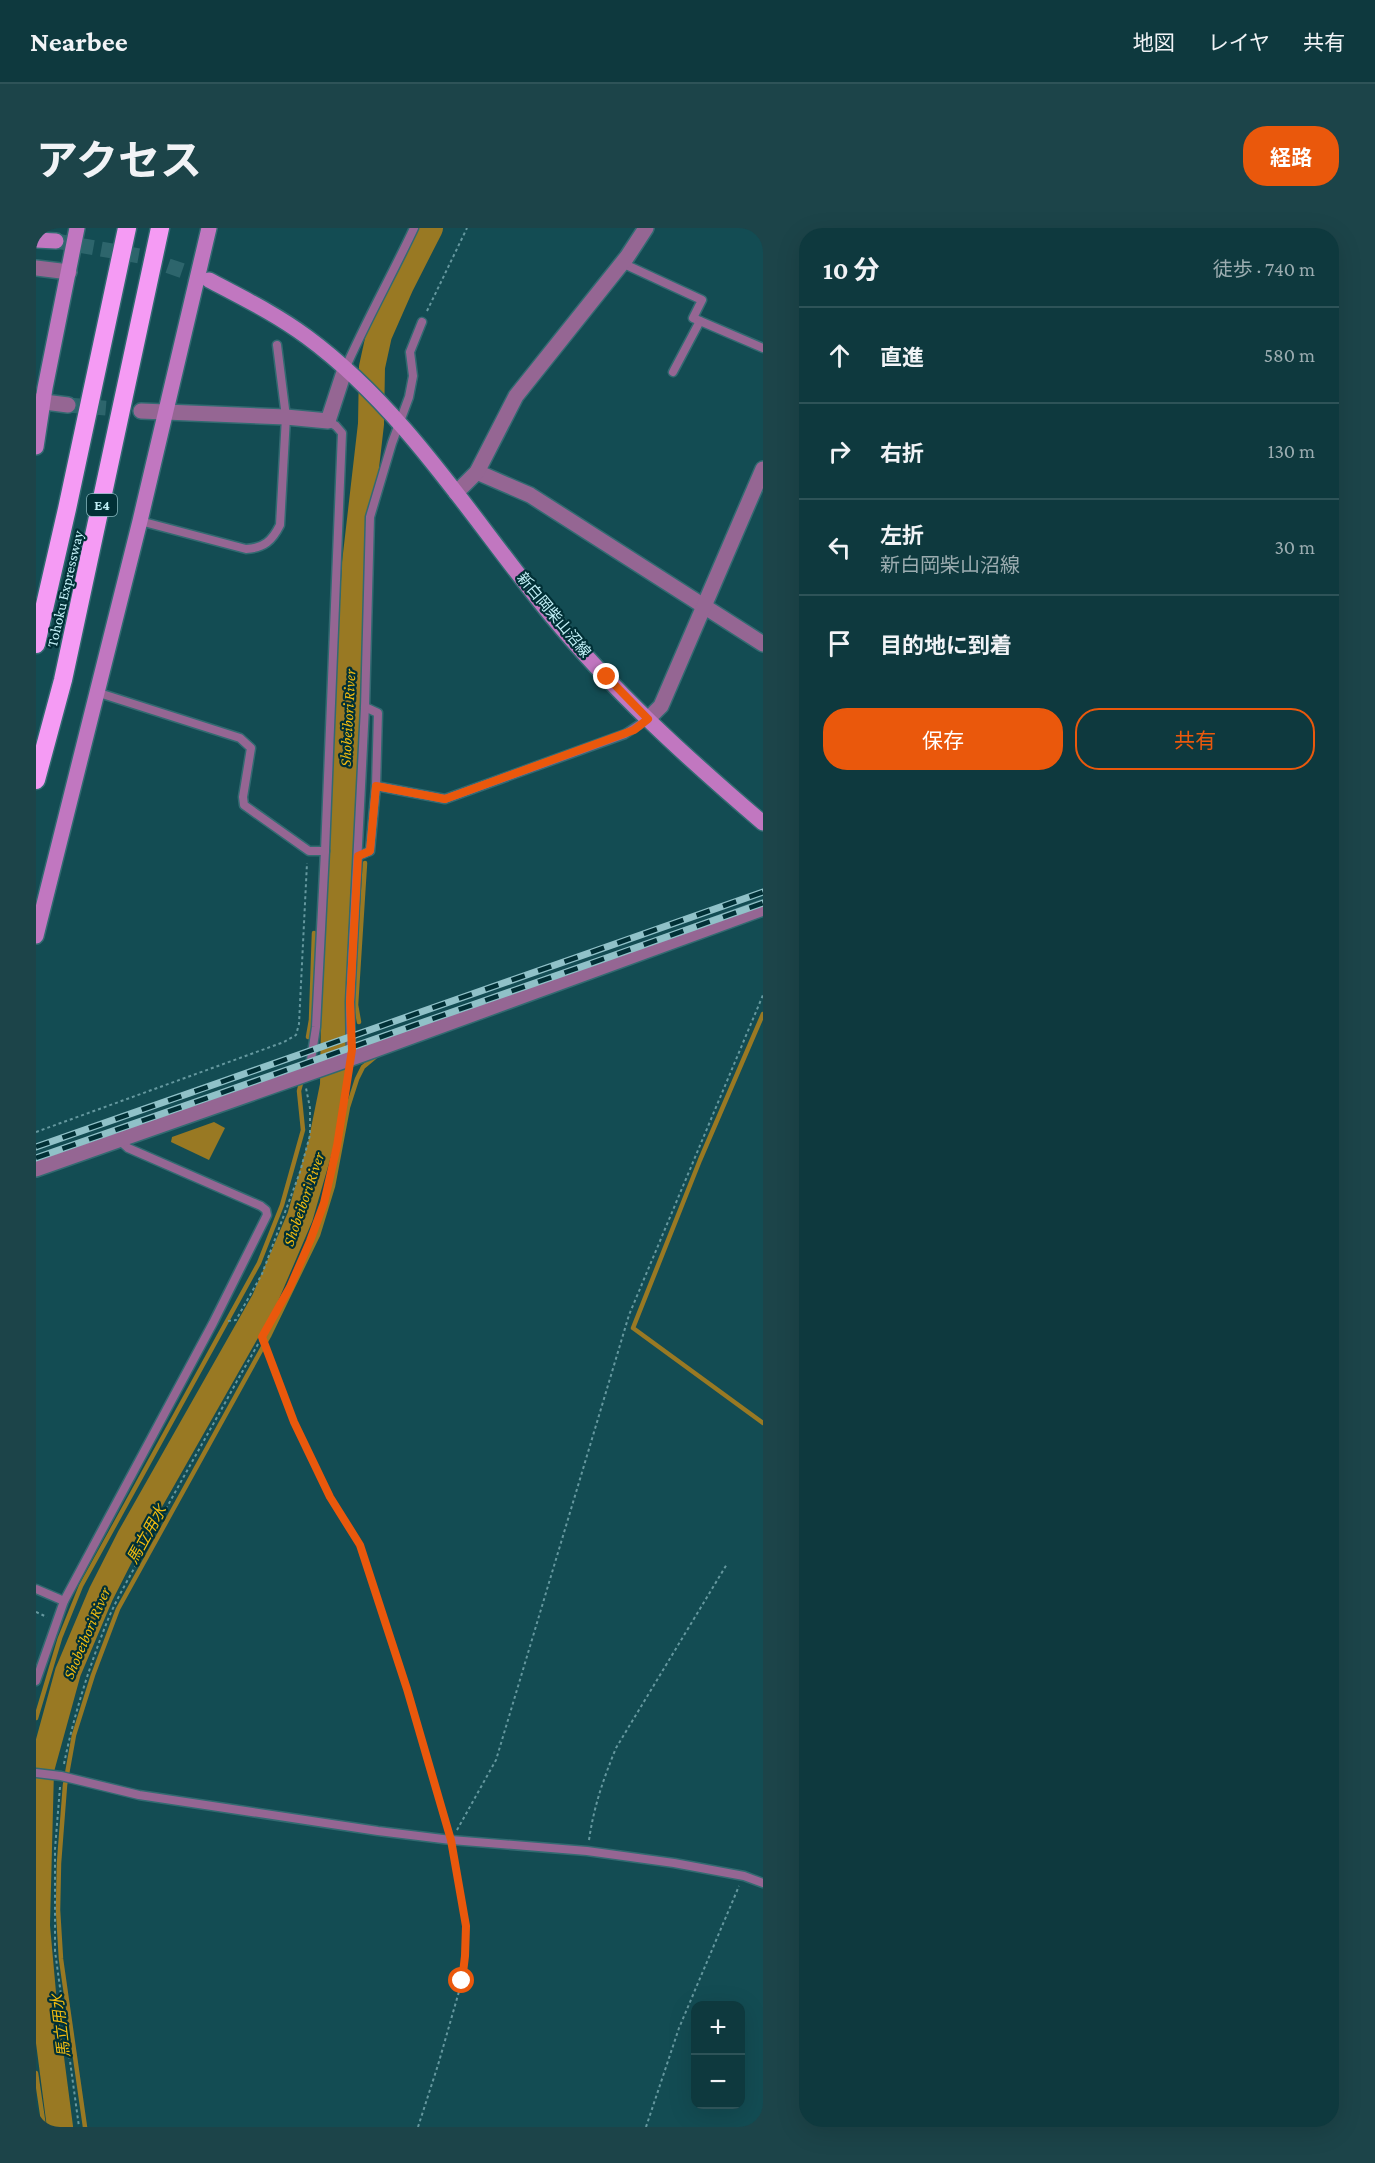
<!DOCTYPE html>
<html lang="ja">
<meta charset="utf-8">
<style>
:root{--surface:#0e393e;--page:#1c4449;--text:#f1f3f6;--muted:#9bacb0;--line:#2e5358;--accent:#ea580c}
body{margin:0;font-family:"Crimson Pro","Noto Sans JP",serif;background:var(--page);color:var(--text)}
.controls{position:absolute;right:18px;bottom:18px;display:grid;overflow:hidden;border-radius:12px;box-shadow:0 6px 24px #0002}
.controls button{width:54px;height:54px;display:grid;place-items:center;padding:0;border:0;border-bottom:2px solid var(--line);background:var(--surface);color:var(--text);font:30px sans-serif}
.stop{position:absolute;width:18px;height:18px;margin:-14px;border:4px solid #ea580c;border-radius:50%;background:#fff}
.stop.end{background:#ea580c;border-color:#fff;box-shadow:0 2px 6px #0008}
.list{margin:0;padding:0;list-style:none}
h2{display:flex;justify-content:space-between;align-items:center;height:78px;margin:0;padding:0 24px;font-size:26px}
h2 small{font-size:20px;font-weight:400;color:var(--muted)}
.list li{display:grid;grid-template-columns:39px 1fr auto;gap:18px;align-items:center;box-sizing:border-box;height:96px;padding:0 24px;border-top:2px solid var(--line)}
.list b{display:block;font-size:22px;white-space:nowrap}
.list p{margin:0;font-size:20px;white-space:nowrap;color:var(--muted)}
.list em{font-size:20px;font-style:normal;color:var(--muted)}
.actions{display:flex;gap:12px;padding:18px 24px}
.actions a{flex:1;padding:14px 0;border:2px solid var(--accent);border-radius:24px;text-align:center;font-size:21px;color:var(--accent)}
.actions .main{background:var(--accent);color:#fff}
.icon{flex:none;width:33px;height:33px;fill:none;stroke:currentColor;stroke-width:2;stroke-linecap:round;stroke-linejoin:round}
.map{position:relative;flex:none;width:727px;height:1899px;overflow:hidden;border-radius:24px}
header{display:flex;align-items:center;gap:36px;box-sizing:border-box;height:84px;padding:0 30px;background:var(--surface);border-bottom:2px solid var(--line)}
header strong{font-size:28px}
nav{display:flex;gap:33px;margin-inline-start:auto;font-size:21px}
.intro{display:flex;align-items:center;justify-content:space-between;box-sizing:border-box;height:144px;padding:0 36px}
h1{margin:0;font-size:42px}
.button{padding:15px 27px;border-radius:24px;background:var(--accent);color:#fff;font-size:21px;font-weight:700}
main{display:flex;gap:36px;padding:0 36px}
aside{flex:1;background:var(--surface);border-radius:24px;box-shadow:0 6px 24px #0002}
.map>svg:first-child{display:block}
.water{fill:#997923}
.lines{fill:none;stroke-linecap:round;stroke-linejoin:round}
.stream{stroke:#997923;stroke-width:4.5}
.river{stroke:#997923;stroke-width:26}
.secondary-tunnel{stroke:#2d656c;stroke-width:15;stroke-dasharray:15 8;stroke-linecap:butt}
.lane-casing{stroke:#326a71;stroke-width:11}
.street-casing{stroke:#326a71;stroke-width:18}
.secondary-casing{stroke:#326a71;stroke-width:18}
.highway-casing{stroke:#326a71;stroke-width:21}
.path{stroke:#65989f;stroke-width:2;stroke-dasharray:3 3;stroke-linecap:butt}
.lane{stroke:#956693;stroke-width:8}
.street{stroke:#956693;stroke-width:15}
.secondary{stroke:#c177c0;stroke-width:15}
.highway{stroke:#f59bf4;stroke-width:18}
.rail-casing{stroke:#90c1c8;stroke-width:7}
.rail{stroke:#013036;stroke-width:4.5;stroke-dasharray:14;stroke-linecap:butt}
.route{stroke:#ea580c;stroke-width:8}
.labels{text-anchor:middle;stroke-width:4.5;stroke-linejoin:round;paint-order:stroke}
.shield{fill:#013036;stroke:#88b6bd;stroke-width:1.5}
.shield-label{font-size:14px;font-weight:bold;fill:#c2f0f7}
.street-label{font-size:15px;fill:#c2f0f7;stroke:#013036}
.water-label{font-size:16px;font-style:italic;fill:#f0bb10;stroke:#013036}
</style>
<header>
<strong>Nearbee</strong>
<nav><a>地図</a><a>レイヤ</a><a>共有</a></nav>
</header>
<div class="intro"><h1>アクセス</h1><a class="button">経路</a></div>
<main>
<div class="map">
<svg width="727" height="1899" viewBox="0 0 727 1899">
<rect width="100%" height="100%" fill="#134c53"/>
<polygon class="water" points="178,894 189,900 173,932 135,914 136,909"/>
<g class="lines">
<g class="stream">
<polyline points="727,786 664,932 597,1100 727,1195"/>
<polyline points="323,794 320,777 329,635"/>
<polyline points="272,809 275,792 278,705"/>
<polyline points="0,1490 24,1410 45,1358 223,1035 246,977 267,902 263,863 265,855"/>
<polyline points="0,1845 8,1899"/>
<polyline points="49,1899 25,1731 22,1682 23,1635 29,1557 38,1507 57,1447 82,1381 233,1108 282,1007 297,958 312,879 321,851 327,839 339,829"/>
</g>
<polyline class="river" points="24,1899 8,1776 1,1698 5,1542 32,1444 65,1366 94,1309 228,1073 264,989 285,916 297,857 299,715 319,335 335,196 336,139 343,107 365,57 394,0"/>
<g class="secondary-tunnel">
<polyline points="20,13 104,28 173,52"/>
<polyline points="32,177 105,183"/>
</g>
<g class="lane-casing">
<g id="lane">
<polyline points="586,35 666,72 657,90 727,120"/>
<path d="M309 141C330 93 356 47 378 0"/>
<polyline points="637,144 664,93"/>
<path d="M104 293 210 321C228 320 236 313 244 297L250 189 241 117"/>
<polyline points="60,464 204,510 215,520 207,569 208,577 273,623 289,623"/>
<polyline points="340,558 409,571 589,506 612,491"/>
<polyline points="322,628 334,623 340,558 342,485 329,479"/>
<polyline points="315,831 314,774 329,479 334,289 356,215 373,169 377,148 374,124 386,94"/>
<polyline points="273,845 280,799 289,623 306,205 300,198 292,193"/>
<polyline points="0,1361 28,1373"/>
<polyline points="0,1453 28,1373 177,1095 231,987 230,982 225,978 92,920 82,911"/>
<polyline points="0,1545 25,1548 103,1567 342,1603 415,1612 551,1623 638,1635 708,1648 727,1655"/>
</g>
</g>
<g class="street-casing">
<g id="street">
<polyline points="0,40 33,44"/>
<polyline points="0,173 32,177"/>
<polyline points="105,183 250,189 292,193 309,141"/>
<polyline points="441,244 494,267 727,416"/>
<polyline points="420,265 441,244 480,168 591,29 610,0"/>
<polyline points="612,491 625,478 727,241"/>
<polyline points="0,941 327,826 727,680"/>
</g>
</g>
<g class="secondary-casing">
<g id="secondary">
<polyline points="0,12 20,13"/>
<path d="M173 52C207 70 240 86 271 109 370 182 436 291 513 385 577 463 651 530 727 595"/>
<polyline points="0,219 9,160 41,0"/>
<polyline points="0,708 104,293 173,0"/>
</g>
</g>
<g class="highway-casing">
<g id="highway">
<polyline points="0,416 31,281 91,0"/>
<polyline points="0,552 27,452 124,0"/>
</g>
</g>
<g class="path">
<polyline points="391,83 431,0"/>
<polyline points="0,904 248,814 260,807 263,796 271,635"/>
<polyline points="192,1093 200,1092 226,1046 264,944 274,907 274,880 270,860"/>
<polyline points="226,1109 258,1194 294,1269 324,1317 371,1461 412,1602"/>
<polyline points="0,1384 11,1389"/>
<path d="M28 1536C38 1486 54 1436 73 1389 83 1366 96 1345 107 1324 137 1266 170 1210 201 1153 227 1107 255 1061 275 1012 295 959 303 904 312 848"/>
<polyline points="24,1559 19,1621 19,1723 43,1899"/>
<polyline points="421,1602 460,1532 593,1087 727,767"/>
<path d="M553 1612C558 1578 567 1552 580 1520L691 1336"/>
<polyline points="382,1899 402,1837 426,1753 429,1728 430,1698 418,1625"/>
<polyline points="610,1899 643,1800 703,1658"/>
</g>
<use href="#lane" class="lane"/>
<use href="#street" class="street"/>
<use href="#secondary" class="secondary"/>
<use href="#highway" class="highway"/>
<g class="rail-casing">
<g id="rail">
<polyline points="0,919 727,664"/>
<polyline points="0,930 727,675"/>
</g>
</g>
<use href="#rail" class="rail"/>
</g>
<g class="lines">
<polyline class="route" points="426,1753 429,1728 430,1698 415,1612 371,1461 324,1317 294,1269 258,1194 226,1109 254,1059 274,1013 288,975 301,918 316,822 314,774 322,628 334,623 340,558 409,571 598,502 612,491 571,449"/>
</g>
<g class="labels">
<rect class="shield" x="51" y="266" width="30" height="22" rx="4.5"/>
<g class="shield-label">
<text x="66" y="282">E4</text>
</g>
<g class="street-label">
<text transform="translate(29 361) rotate(-77)" y="5">Tohoku Expressway</text>
<text transform="translate(518 387) rotate(50)" y="5">新白岡柴山沼線</text>
</g>
<g class="water-label">
<text transform="translate(311 490) rotate(-87)" y="6">Shobeibori River</text>
<text transform="translate(267 971) rotate(-71)" y="6">Shobeibori River</text>
<text transform="translate(110 1306) rotate(-61)" y="6">馬立用水</text>
<text transform="translate(50 1405) rotate(-67)" y="6">Shobeibori River</text>
<text transform="translate(24 1798) rotate(-97)" y="6">馬立用水</text>
</g>
</g>
</svg>
<div class="controls">
<button>+</button>
<button>−</button>
</div>
<div class="stop" style="left:426px;top:1753px"></div>
<div class="stop end" style="left:571px;top:449px"></div>
</div>
<aside>
<h2>10 分<small>徒歩 · 740 m</small></h2>
<ul class="list">
<li><svg class="icon" aria-label="ahead" viewBox="0 0 24 24"><path d="M12 20V5M6 11l6-6 6 6"/></svg><div><b>直進</b></div><em>580 m</em></li>
<li><svg class="icon" aria-label="right" viewBox="0 0 24 24"><path d="M7 20v-9h11M14 6l5 5-5 5"/></svg><div><b>右折</b></div><em>130 m</em></li>
<li><svg class="icon" aria-label="left" viewBox="0 0 24 24"><path d="M17 20v-9H6M10 6l-5 5 5 5"/></svg><div><b>左折</b><p>新白岡柴山沼線</p></div><em>30 m</em></li>
<li><svg class="icon" aria-label="arrive" viewBox="0 0 24 24"><path d="M6 21V4h12l-3 4 3 4H6"/></svg><div><b>目的地に到着</b></div></li>
</ul>
<div class="actions"><a class="main">保存</a><a>共有</a></div>
</aside>
</main>
